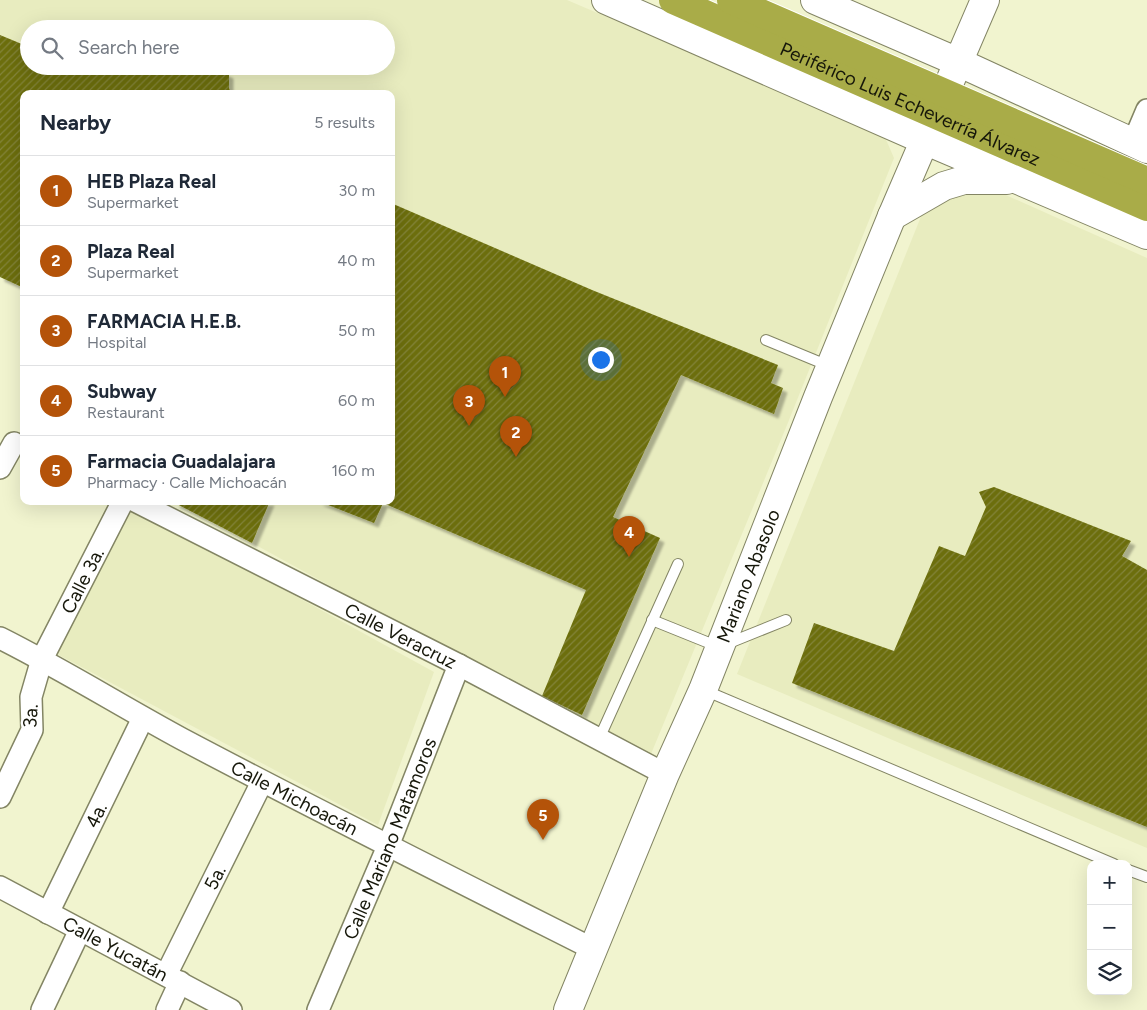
<!DOCTYPE html>
<meta charset="utf-8">
<style>
:root{--surface:#fff;--page:#f2f2f3;--text:#1f2937;--muted:#747a83;--line:#e0e1e3;--accent:#b45309}
body{margin:0;font-family:Figtree,sans-serif;background:var(--page);color:var(--text)}
.controls{position:absolute;right:15px;bottom:15px;display:grid;overflow:hidden;border-radius:10px;box-shadow:0 5px 20px #0002}
.controls button{width:45px;height:45px;display:grid;place-items:center;padding:0;border:0;border-bottom:1px solid var(--line);background:var(--surface);color:var(--text);font:25px sans-serif}
.you{position:absolute;left:600px;top:359px;width:18px;height:18px;margin:-12px;border:4px solid #fff;border-radius:50%;background:#1a73e8;box-shadow:0 0 0 8px #1a73e833}
.badge{display:grid;place-items:center;width:32px;height:32px;border-radius:50%;background:var(--accent);color:#fff;font-size:16px;font-weight:700}
.pin{position:absolute;translate:-50% -41px;filter:drop-shadow(0 1px 2px #0008)}
.pin::after{content:'';position:absolute;top:26px;width:18px;height:15px;background:inherit;clip-path:polygon(0 0,100% 0,50% 100%)}
.list{margin:0;padding:0;list-style:none}
h2{display:flex;justify-content:space-between;align-items:center;height:65px;margin:0;padding:0 20px;font-size:21px}
h2 small{font-size:16px;font-weight:400;color:var(--muted)}
.list li{display:grid;grid-template-columns:32px 1fr auto;gap:15px;align-items:center;box-sizing:border-box;height:70px;padding:0 20px;border-top:1px solid var(--line)}
.list b{display:block;font-size:19px;white-space:nowrap}
.list p{margin:0;font-size:16px;white-space:nowrap;color:var(--muted)}
.list em{font-size:16px;font-style:normal;color:var(--muted)}
.icon{flex:none;width:28px;height:28px;fill:none;stroke:currentColor;stroke-width:2;stroke-linecap:round;stroke-linejoin:round}
.map{position:relative;flex:none;width:1147px;height:1010px;overflow:hidden}
.search{position:absolute;background:var(--surface);box-shadow:0 5px 20px #0002;left:20px;top:20px;width:375px;height:55px;display:flex;align-items:center;gap:12px;box-sizing:border-box;padding:0 18px;border-radius:28px;color:var(--muted);font-size:19px}
.panel{position:absolute;background:var(--surface);box-shadow:0 5px 20px #0002;left:20px;top:90px;width:375px;height:415px;border-radius:10px}
.map>svg:first-child{display:block}
.built{fill:#e8ecbf;fill-rule:evenodd}
.building{fill:url(#building-hatch);filter:url(#shadow)}
.lines{fill:none;stroke-linecap:round;stroke-linejoin:round}
.lane-casing{stroke:#838564;stroke-width:12}
.street-casing{stroke:#838564;stroke-width:24}
.secondary-casing{stroke:#838564;stroke-width:30}
.lane{stroke:#fff;stroke-width:10}
.street{stroke:#fff;stroke-width:21}
.secondary{stroke:#fff;stroke-width:28}
.highway-bridge-casing{stroke:#fff;stroke-width:30;stroke-linecap:butt}
.highway-bridge{stroke:#a9ac48;stroke-width:28}
.labels{text-anchor:middle;stroke-width:4.5;stroke-linejoin:round;paint-order:stroke}
.street-label{font-size:19px;fill:#16170a;stroke:#fff}
</style>
<div class="map">
<svg width="1147" height="1010" viewBox="0 0 1147 1010">
<defs>
<pattern id="building-hatch" width="6" height="6" patternUnits="userSpaceOnUse" patternTransform="scale(1.25)"><rect width="6" height="6" fill="#6c6e09"/><path d="M-1 1l2-2M0 6l6-6M5 7l2-2" fill="none" stroke="#83843d"/></pattern>
<filter id="shadow"><feDropShadow dx="4.5" dy="4.5" stdDeviation="1" flood-color="#0004"/></filter>
</defs>
<rect width="100%" height="100%" fill="#f1f4cf"/>
<g class="built">
<path d="M0 0H567L884 135 894 158 787 425 651 754 480 668 252 543 175 503 176 501H391V94H24V288L0 277ZM29 29H386V66H29Z"/>
<polygon points="981,184 1147,258 1147,848 737,674 922,214 947,196"/>
<polygon points="133,507 434,672 378,825 57,654"/>
</g>
<g class="building">
<polygon points="113,24 124,29 104,29"/>
<polygon points="0,35 29,47 29,66 73,66 78,68 79,66 211,66 229,74 229,88 231,94 24,94 24,288 0,277"/>
<polygon points="391,203 592,290 778,365 771,383 783,388 774,414 681,375 613,517 660,538 582,715 542,696 586,590 383,503 374,523 318,501 391,501"/>
<polygon points="994,487 1131,541 1122,556 1147,570 1147,827 792,683 814,623 894,651 939,546 965,556 986,507 979,492"/>
<polygon points="176,501 270,501 252,543 175,503"/>
</g>
<g class="lines">
<g class="lane-casing">
<g id="lane">
<polyline points="766,340 829,366"/>
<polyline points="652,620 719,647 786,620"/>
<polyline points="704,690 1114,864"/>
<polyline points="599,739 678,564"/>
<polyline points="1128,870 1147,877"/>
</g>
</g>
<g class="street-casing">
<g id="street">
<polyline points="1133,143 1147,110"/>
<polyline points="0,468 14,443"/>
<path id="s1" d="M135 501 459 665 665 774"/>
<path id="s2" d="M0 638C62 669 121 706 182 739 318 811 456 880 593 949"/>
<path id="s3" d="M0 797 32 730 31 697 42 659 123 501"/>
<path id="s4" d="M0 887 231 1010"/>
<path id="s5" d="M48 913 143 718"/>
<path id="s6" d="M166 975 262 782"/>
<polyline points="42,1010 80,930"/>
<polyline points="167,1010 180,982"/>
<path id="s7" d="M318 1010 388 846 459 665"/>
</g>
</g>
<g class="secondary-casing">
<g id="secondary">
<polyline points="606,0 924,140 1147,235"/>
<polyline points="815,0 958,62 1147,149"/>
<polyline points="892,216 944,186 964,180 1007,180"/>
<path id="s8" d="M568 1010 665 774 703 690 818 397 892 216 985 0"/>
</g>
</g>
<use href="#lane" class="lane"/>
<use href="#street" class="street"/>
<use href="#secondary" class="secondary"/>
<g class="highway-bridge-casing">
<g id="highway-bridge">
<path id="s9" d="M673 0 1147 207"/>
<polyline points="731,0 1147,181"/>
</g>
</g>
<use href="#highway-bridge" class="highway-bridge"/>
</g>
<g class="labels">
<g class="street-label">
<text dy="7" stroke="none"><textPath href="#s9" startOffset="259">Periférico Luis Echeverría Álvarez</textPath></text>
<text dy="7" stroke="none"><textPath href="#s8" startOffset="470">Mariano Abasolo</textPath></text>
<text dy="7" stroke="none"><textPath href="#s3" startOffset="235">Calle 3a.</textPath></text>
<text dy="7" stroke="none"><textPath href="#s1" startOffset="298">Calle Veracruz</textPath></text>
<text transform="translate(30 716) rotate(-87)" y="7">3a.</text>
<text dy="7" stroke="none"><textPath href="#s2" startOffset="335">Calle Michoacán</textPath></text>
<text dy="7" stroke="none"><textPath href="#s5" startOffset="109">4a.</textPath></text>
<text dy="7" stroke="none"><textPath href="#s7" startOffset="186">Calle Mariano Matamoros</textPath></text>
<text dy="7" stroke="none"><textPath href="#s6" startOffset="109">5a.</textPath></text>
<text dy="7" stroke="none"><textPath href="#s4" startOffset="131">Calle Yucatán</textPath></text>
</g>
</g>
</svg>
<div class="controls">
<button>+</button>
<button>−</button>
<button><svg class="icon" aria-label="layers" viewBox="0 0 24 24"><path d="M12 4l9 5-9 5-9-5zM3 14l9 5 9-5"/></svg></button>
</div>
<div class="you"></div>
<div class="pin badge" style="left:505px;top:397px">1</div>
<div class="pin badge" style="left:516px;top:457px">2</div>
<div class="pin badge" style="left:469px;top:426px">3</div>
<div class="pin badge" style="left:629px;top:557px">4</div>
<div class="pin badge" style="left:543px;top:840px">5</div>
<div class="search"><svg class="icon" aria-label="search" viewBox="0 0 24 24"><circle cx="10" cy="10" r="6"/><path d="M15 15l6 6"/></svg>Search here</div>
<section class="panel">
<h2>Nearby<small>5 results</small></h2>
<ul class="list">
<li><span class="badge">1</span><div><b>HEB Plaza Real</b><p>Supermarket</p></div><em>30 m</em></li>
<li><span class="badge">2</span><div><b>Plaza Real</b><p>Supermarket</p></div><em>40 m</em></li>
<li><span class="badge">3</span><div><b>FARMACIA H.E.B.</b><p>Hospital</p></div><em>50 m</em></li>
<li><span class="badge">4</span><div><b>Subway</b><p>Restaurant</p></div><em>60 m</em></li>
<li><span class="badge">5</span><div><b>Farmacia Guadalajara</b><p>Pharmacy · Calle Michoacán</p></div><em>160 m</em></li>
</ul>
</section>
</div>
